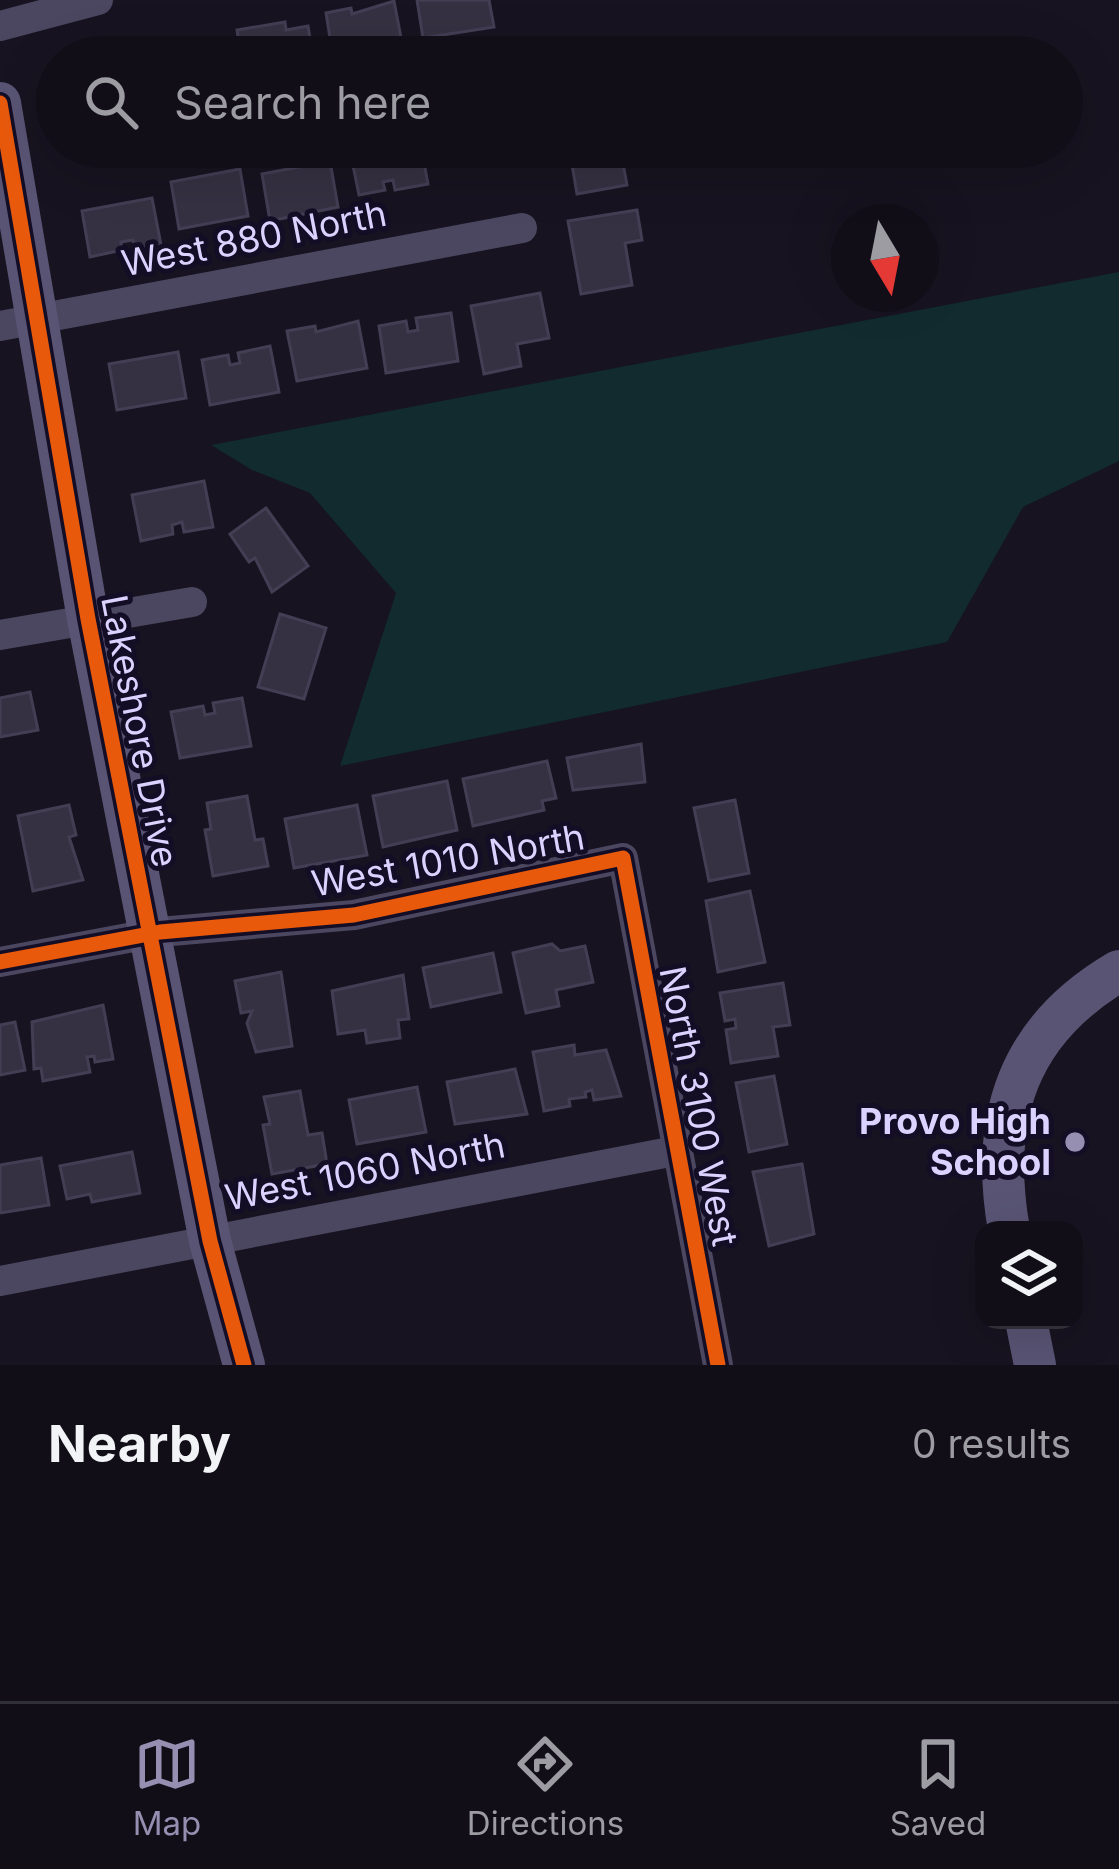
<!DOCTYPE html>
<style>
:root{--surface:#110e18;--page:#1e1c25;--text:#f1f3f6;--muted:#9c9ca2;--line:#302e37;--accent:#968fb1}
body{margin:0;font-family:Inter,sans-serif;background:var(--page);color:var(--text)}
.controls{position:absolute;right:36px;bottom:36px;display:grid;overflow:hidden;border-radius:24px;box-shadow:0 12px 48px #0002}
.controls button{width:108px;height:108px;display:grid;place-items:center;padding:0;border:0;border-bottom:3px solid var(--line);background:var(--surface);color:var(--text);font:60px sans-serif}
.compass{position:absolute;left:831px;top:204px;width:108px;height:108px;border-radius:50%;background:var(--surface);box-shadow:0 12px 48px #0002;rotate:170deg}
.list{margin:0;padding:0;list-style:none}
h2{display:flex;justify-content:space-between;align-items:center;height:156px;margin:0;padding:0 48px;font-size:51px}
h2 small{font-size:39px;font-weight:400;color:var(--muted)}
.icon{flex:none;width:66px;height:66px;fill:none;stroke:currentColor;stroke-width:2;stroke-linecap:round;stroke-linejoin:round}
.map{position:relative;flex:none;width:1119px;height:1365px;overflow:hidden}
.search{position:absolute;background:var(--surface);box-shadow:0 12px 48px #0002;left:36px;right:36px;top:36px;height:132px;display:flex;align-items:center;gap:30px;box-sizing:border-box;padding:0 42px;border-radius:66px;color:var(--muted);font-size:45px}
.sheet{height:336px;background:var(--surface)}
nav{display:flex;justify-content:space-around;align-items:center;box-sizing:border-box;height:168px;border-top:3px solid var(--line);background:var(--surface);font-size:33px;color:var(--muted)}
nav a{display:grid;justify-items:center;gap:6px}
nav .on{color:var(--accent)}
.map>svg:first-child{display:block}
.green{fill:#112b2e}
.building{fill:#353142;stroke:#443e55;stroke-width:3}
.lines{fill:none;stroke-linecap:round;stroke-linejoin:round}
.street{stroke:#4b4761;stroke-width:30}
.secondary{stroke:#595474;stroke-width:42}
.cycleway-casing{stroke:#140d26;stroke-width:22}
.cycleway{stroke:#e8590c;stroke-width:15}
.poi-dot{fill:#968fb1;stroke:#140d26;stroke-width:4.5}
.labels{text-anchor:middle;stroke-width:10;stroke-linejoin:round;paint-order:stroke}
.street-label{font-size:36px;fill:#dbd2ff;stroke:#140d26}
.poi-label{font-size:36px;font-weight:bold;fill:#dbd2ff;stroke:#140d26;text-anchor:end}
</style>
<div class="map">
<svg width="1119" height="1365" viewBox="0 0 1119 1365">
<rect width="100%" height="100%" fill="#171320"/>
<polygon class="green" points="1119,272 1119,461 1023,507 947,642 340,766 396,593 310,493 252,470 211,445"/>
<g class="building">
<polygon points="417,0 489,0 494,27 423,38"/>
<polygon points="394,1 403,48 333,57 326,13 351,8 352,14"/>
<polygon points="285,22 286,30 308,26 313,56 241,57 237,30"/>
<polygon points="218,39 221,57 149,57 147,50 176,45 177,52"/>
<polygon points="372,147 421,147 428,184 395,190 393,180 383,182 385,190 359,195 350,151"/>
<polygon points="569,147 620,147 627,185 577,194"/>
<polygon points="330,161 338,207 270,221 262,174"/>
<polygon points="240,169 248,216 179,229 171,182"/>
<polygon points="152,198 161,245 135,250 133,240 121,242 122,250 90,257 82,211"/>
<polygon points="637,210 642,240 625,243 632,285 581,294 568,221"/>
<polygon points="540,293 549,338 517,344 521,366 484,374 471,306"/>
<polygon points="451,313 458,361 386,373 379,326 406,321 408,332 418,330 416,318"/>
<polygon points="358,321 367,368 297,381 287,331 315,326 316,332"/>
<polygon points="270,346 279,392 210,405 202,360 228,355 230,365 240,363 238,353"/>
<polygon points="178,352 186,398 117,410 109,364"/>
<polygon points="204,481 213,527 184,532 182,522 172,525 173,534 141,541 132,495"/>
<polygon points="266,508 308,566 272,592 255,558 249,562 230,534"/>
<polygon points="280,614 326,628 304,699 258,687"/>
<polygon points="30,692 38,730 0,737 0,698"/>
<polygon points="242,698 251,746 180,758 171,712 203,706 205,715 215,713 213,703"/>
<polygon points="641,744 645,782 573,790 567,758"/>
<polygon points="547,761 556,798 542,801 544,810 473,826 463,779"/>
<polygon points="447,781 457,830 383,847 373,796"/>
<polygon points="247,796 255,840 263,839 268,866 213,876 205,830 211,829 207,803"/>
<polygon points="735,800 749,873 709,881 694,808"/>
<polygon points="69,805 76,835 69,837 83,880 33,891 18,816"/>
<polygon points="357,805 367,855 294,868 285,819"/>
<polygon points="750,891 765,962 718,972 706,901"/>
<polygon points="552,944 560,951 585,946 593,982 556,990 559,1006 526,1013 513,953"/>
<polygon points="493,953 501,992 431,1007 423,968"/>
<polygon points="281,972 292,1046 256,1052 247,1023 252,1011 241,1013 235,981"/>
<polygon points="403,975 409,1019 398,1020 400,1038 367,1043 365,1030 338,1034 332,991"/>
<polygon points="783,983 790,1025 773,1027 778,1056 731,1063 726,1030 736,1028 735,1019 725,1021 720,993"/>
<polygon points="103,1005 113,1059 95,1062 94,1056 87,1057 90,1072 43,1081 41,1068 34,1069 32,1022"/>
<polygon points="15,1022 25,1070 0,1075 0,1025"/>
<polygon points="574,1045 575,1055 606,1050 621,1096 594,1100 592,1090 585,1092 586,1097 569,1099 570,1106 544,1111 533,1052"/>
<polygon points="515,1069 527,1114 455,1124 447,1082"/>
<polygon points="774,1076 787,1144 749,1152 736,1083"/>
<polygon points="417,1087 426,1132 357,1144 349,1100"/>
<polygon points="300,1091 308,1135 322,1133 327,1164 272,1174 263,1125 270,1124 264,1097"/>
<polygon points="132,1152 140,1193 92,1202 90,1194 67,1199 60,1166"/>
<polygon points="41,1158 49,1205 0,1213 0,1165"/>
<polygon points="802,1164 814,1234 769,1246 753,1172"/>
</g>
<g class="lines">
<g class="street">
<polyline points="0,26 98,0"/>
<polyline points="0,326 522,228"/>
<polyline points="0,635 192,602"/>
<polyline points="0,962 160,932 354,915 623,858 718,1365"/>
<polyline points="0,1281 675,1151"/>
</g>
<g class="secondary">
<polyline points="0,103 88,619 210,1241 244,1365"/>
<path d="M1009 1230C989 1117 1018 1030 1119 971"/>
<polyline points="1026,1320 1035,1365"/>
</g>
<g class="cycleway-casing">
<g id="cycleway">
<polyline points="0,103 88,619 210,1241 244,1365"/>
<polyline points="0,962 160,932 354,915 623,858 718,1365"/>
</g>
</g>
<use href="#cycleway" class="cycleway"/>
</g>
<circle class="poi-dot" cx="1075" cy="1142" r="12"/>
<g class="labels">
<g class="street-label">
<text transform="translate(254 238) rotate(-11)" y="13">West 880 North</text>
<text transform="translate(140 731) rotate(79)" y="13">Lakeshore Drive</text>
<text transform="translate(448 860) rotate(-10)" y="13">West 1010 North</text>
<text transform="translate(699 1106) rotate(79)" y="13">North 3100 West</text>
<text transform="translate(365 1171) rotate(-11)" y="13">West 1060 North</text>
</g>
<g class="poi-label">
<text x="1051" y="1134">Provo High<tspan x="1051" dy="41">School</tspan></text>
</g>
</g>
</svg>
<div class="controls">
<button><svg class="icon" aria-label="layers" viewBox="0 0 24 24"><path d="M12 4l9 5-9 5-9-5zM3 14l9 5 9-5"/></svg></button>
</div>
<svg class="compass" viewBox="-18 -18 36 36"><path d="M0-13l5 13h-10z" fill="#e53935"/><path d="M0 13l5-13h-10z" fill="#9c9ca2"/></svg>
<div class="search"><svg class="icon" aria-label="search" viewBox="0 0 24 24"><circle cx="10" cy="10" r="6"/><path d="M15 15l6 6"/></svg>Search here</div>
</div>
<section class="sheet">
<h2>Nearby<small>0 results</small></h2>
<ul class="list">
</ul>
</section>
<nav>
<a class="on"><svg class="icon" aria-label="map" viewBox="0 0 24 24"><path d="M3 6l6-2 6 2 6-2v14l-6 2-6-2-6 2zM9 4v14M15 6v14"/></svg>Map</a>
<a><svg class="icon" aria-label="directions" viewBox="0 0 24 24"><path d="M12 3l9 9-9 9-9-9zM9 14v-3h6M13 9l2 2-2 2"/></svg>Directions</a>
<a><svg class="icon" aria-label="saved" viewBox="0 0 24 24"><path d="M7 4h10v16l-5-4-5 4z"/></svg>Saved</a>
</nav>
